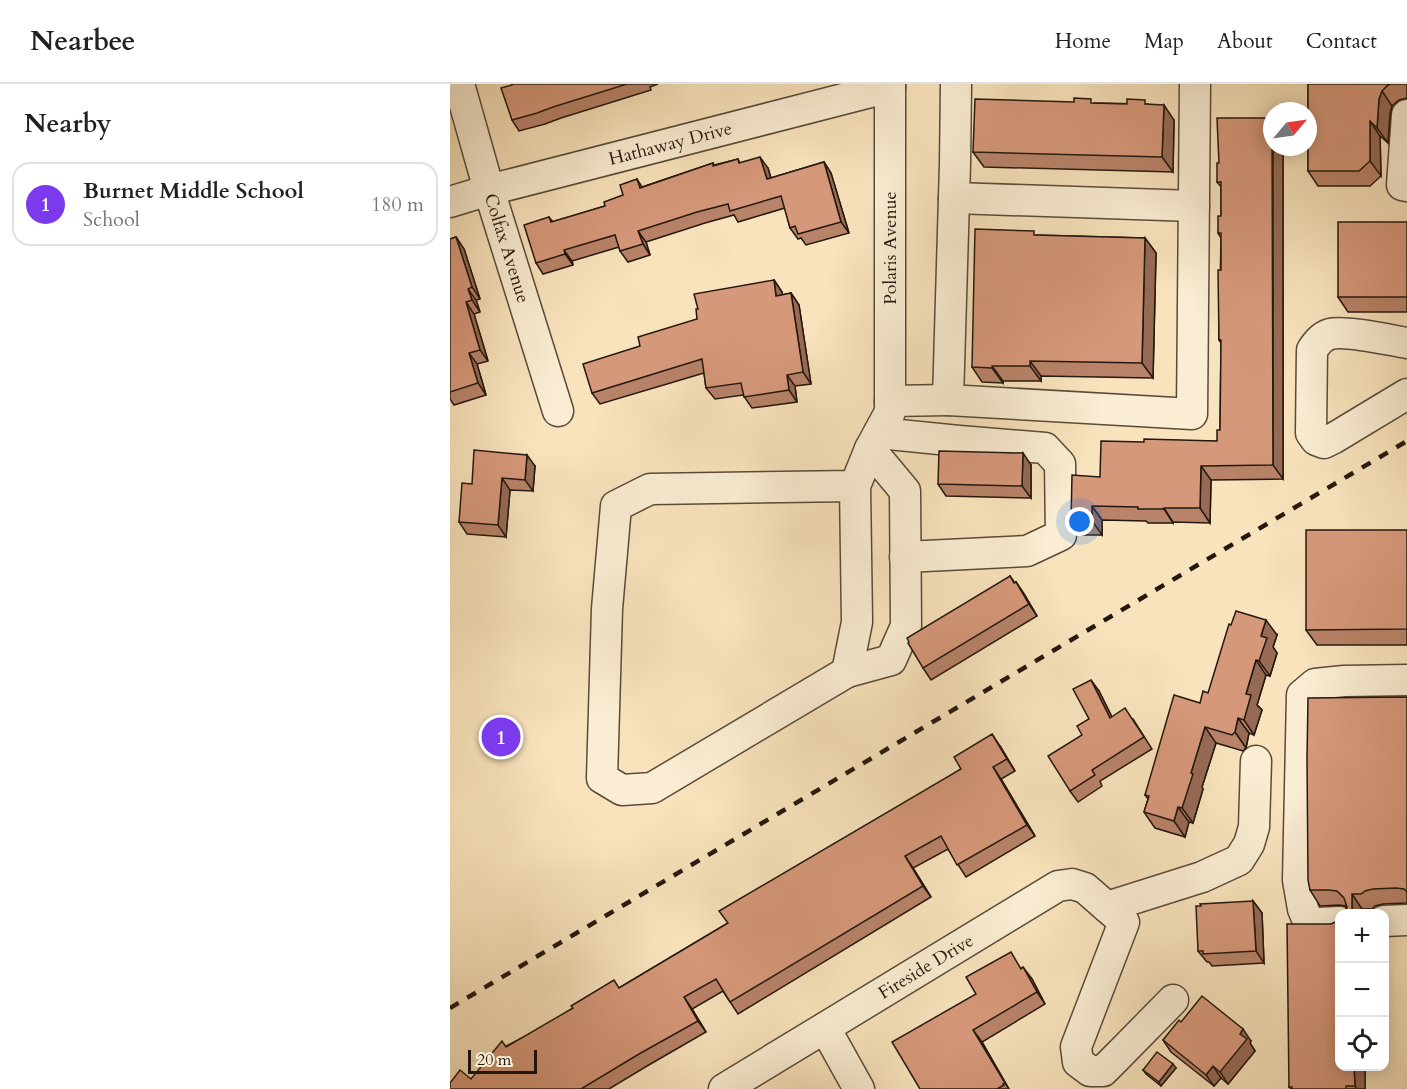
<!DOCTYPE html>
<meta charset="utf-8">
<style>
:root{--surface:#fff;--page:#f2f2f2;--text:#202124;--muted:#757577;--line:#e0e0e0;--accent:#7c3aed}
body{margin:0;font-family:Cardo,serif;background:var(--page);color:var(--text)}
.controls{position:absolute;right:18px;bottom:18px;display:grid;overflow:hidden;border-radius:12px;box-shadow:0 3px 15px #0003}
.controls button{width:54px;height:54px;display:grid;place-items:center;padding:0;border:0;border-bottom:2px solid var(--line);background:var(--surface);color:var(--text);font:30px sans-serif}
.compass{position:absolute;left:813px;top:18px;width:54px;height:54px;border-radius:50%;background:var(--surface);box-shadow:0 3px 15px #0003;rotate:61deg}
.scale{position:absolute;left:18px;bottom:15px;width:69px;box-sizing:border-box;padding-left:6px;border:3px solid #24180e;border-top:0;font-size:16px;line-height:21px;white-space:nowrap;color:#24180e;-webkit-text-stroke:4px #faedd3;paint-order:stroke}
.you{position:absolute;left:630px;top:438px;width:21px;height:21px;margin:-15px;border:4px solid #fff;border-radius:50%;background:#1a73e8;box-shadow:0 0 0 9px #1a73e833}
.badge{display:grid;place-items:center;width:39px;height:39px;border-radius:50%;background:var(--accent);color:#fff;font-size:20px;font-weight:700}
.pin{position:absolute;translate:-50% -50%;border:3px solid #fff;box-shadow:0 2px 6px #0006}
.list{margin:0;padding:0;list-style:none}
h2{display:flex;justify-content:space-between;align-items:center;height:78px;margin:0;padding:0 24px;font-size:26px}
h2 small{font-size:20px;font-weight:400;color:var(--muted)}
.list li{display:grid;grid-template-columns:39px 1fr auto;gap:18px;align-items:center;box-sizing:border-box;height:84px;margin:0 12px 12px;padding:0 12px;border:2px solid var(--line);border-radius:18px}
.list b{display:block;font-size:22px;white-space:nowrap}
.list p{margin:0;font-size:20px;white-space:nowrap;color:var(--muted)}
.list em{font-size:20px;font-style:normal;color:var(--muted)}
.icon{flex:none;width:33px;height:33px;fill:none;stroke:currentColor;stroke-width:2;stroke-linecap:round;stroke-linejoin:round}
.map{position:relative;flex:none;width:957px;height:1005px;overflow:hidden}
header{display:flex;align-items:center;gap:36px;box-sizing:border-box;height:84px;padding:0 30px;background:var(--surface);border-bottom:2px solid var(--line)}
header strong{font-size:28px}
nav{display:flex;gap:33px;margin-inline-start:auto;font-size:21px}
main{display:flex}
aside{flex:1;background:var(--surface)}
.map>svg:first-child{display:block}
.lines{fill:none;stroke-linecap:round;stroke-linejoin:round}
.minor-casing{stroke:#594b3a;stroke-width:33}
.minor{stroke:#faedd3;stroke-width:30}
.rail{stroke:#24180e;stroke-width:4.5;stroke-dasharray:10 10;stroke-linecap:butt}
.wall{fill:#b88369;stroke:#24180e;stroke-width:1.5}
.shaded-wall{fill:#966a55;stroke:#24180e;stroke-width:1.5}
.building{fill:#d6987a;stroke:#24180e;stroke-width:1.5}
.labels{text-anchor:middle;stroke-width:6;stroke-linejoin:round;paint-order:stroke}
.street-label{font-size:18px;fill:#24180e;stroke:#faedd3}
</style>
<header>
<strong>Nearbee</strong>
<nav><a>Home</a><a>Map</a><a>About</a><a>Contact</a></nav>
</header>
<main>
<aside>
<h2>Nearby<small></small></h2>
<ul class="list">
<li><span class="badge">1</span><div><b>Burnet Middle School</b><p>School</p></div><em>180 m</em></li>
</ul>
</aside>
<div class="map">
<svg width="957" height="1005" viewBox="0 0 957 1005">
<rect width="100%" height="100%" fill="#f8e3bc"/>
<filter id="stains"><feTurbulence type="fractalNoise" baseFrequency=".00333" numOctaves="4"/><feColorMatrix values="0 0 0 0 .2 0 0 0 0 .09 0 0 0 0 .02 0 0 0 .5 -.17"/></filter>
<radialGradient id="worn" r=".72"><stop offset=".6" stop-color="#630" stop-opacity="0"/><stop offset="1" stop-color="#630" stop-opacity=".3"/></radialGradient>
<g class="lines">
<g class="minor-casing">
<g id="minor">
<path id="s1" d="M9 0 39 106 108 327"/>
<polyline points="506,0 505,80 498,316 742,330 745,0"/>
<polyline points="957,31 952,101 957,102"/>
<polyline points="504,114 744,122"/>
<path id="s2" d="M0 118 39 106 440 3"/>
<path d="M957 259C940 256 894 246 880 250 871 253 867 259 862 266L861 349 866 356 874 359 884 354 957 310"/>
<polyline points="440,317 498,316"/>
<polyline points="429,349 509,357 595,364 610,380 611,451 577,467 455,473"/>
<polyline points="405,402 407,538 397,588 202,704 172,706 152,694 157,525 166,422 200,405 405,402 420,365 440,328 440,0"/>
<polyline points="397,588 441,576 456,542 455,407 420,365"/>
<polyline points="657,823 752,793 789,776 799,760 804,743 806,677"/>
<polyline points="934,837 957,836"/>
<polyline points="890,838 867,839 858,837 853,825 848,796 852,611 865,600 894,597 957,596"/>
<polyline points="375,944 409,1005"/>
<path id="s3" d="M274 1005 608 802 622 800 635 804 674 838 626 963 628 978 640 987H653L666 974 723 916"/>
</g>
</g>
<use href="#minor" class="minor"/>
<polyline class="rail" points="0,924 957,357"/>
</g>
<g class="wall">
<polygon points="62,0 208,0 200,3 201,6 111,34 95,40 69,47 62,36"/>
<polygon points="858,0 957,0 957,14 949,16 942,22 940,30 938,59 930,52 931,92 920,102 868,102 858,87"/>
<polygon points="644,19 698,20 724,36 723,88 534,83 523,68"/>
<polygon points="822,63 833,63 833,395 761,396 760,439 723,438 723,439 698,439 696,437 652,436 652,451 631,451 621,437 650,393 694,358 767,357 770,346 771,259 769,256 771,154 768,149 771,132 771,103 767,98"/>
<polygon points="288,75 290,79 318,84 321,94 374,78 381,89 399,149 356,161 351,154 348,155 340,144 335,124 288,138 284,131 255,139 196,158 200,171 178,178 170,167 169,163 122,177 123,181 93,190 86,179 99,133 103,138 155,122 173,111 187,95 192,103 263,79 264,81"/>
<polygon points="957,138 957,228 898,228 888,213"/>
<polygon points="586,151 695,154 706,169 703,294 591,292 591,297 553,297 553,299 532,298 522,283"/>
<polygon points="6,153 14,165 30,215 26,216 30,228 24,230 38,277 27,280 36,311 4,321 0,315 0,155"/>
<polygon points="324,196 332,208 332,211 341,209 349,221 361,300 345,302 347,318 302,324 293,311 265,315 256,304 254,289 150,320 142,309 190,262 247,235"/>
<polygon points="581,381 581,414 496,412 488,400"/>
<polygon points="85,382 83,407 60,406 56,453 17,450 9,438 22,400"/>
<polygon points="957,446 957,561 867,561 856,546"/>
<polygon points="560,492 565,499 566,498 574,510 587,532 481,596 473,584"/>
<polygon points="827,551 823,563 827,569 820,592 816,591 807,621 812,626 804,651 799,649 796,664 793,667 766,659 752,703 753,705 743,739 739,738 735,753 705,744 694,728 698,715 695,711 750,619 758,609"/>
<polygon points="649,607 662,633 683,635 702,665 650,697 652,702 628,718 620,707 639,635"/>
<polygon points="957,613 957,819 933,820 925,822 922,825 912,825 912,830 895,830 896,822 889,821 870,822 860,806"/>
<polygon points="550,662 565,687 551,695 585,752 516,793 498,765 463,784 481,813 288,930 273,907 242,925 256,948 197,982 159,1005 0,1005 21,995 56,962 169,904 278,839 511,685"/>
<polygon points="803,817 812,829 814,879 762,882 759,878 757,878 748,867"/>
<polygon points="881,840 890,982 915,982 915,1005 841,1005 839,1003"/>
<polygon points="572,884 582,895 595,920 532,958 559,1005 470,1005"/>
<polygon points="731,938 801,957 800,959 805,967 778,1000 771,994 764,1002 721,968 713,956"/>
<polygon points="726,984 711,1002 696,990 693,986"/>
</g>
<g class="shaded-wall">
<polygon points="932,7 942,22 940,30 938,59 927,44 929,15"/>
<polygon points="714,21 724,36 723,88 712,73"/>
<polygon points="920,37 930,52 931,92 920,77"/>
<polygon points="823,63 833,63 833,395 823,381"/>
<polygon points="310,73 318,84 324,106 317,95"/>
<polygon points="374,78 381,89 399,149 391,138"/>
<polygon points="188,147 196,158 200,171 193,160"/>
<polygon points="6,153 14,165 30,215 22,203"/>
<polygon points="695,154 706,169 703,294 692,279"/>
<polygon points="114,166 122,177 123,181 115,170"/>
<polygon points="324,196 332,208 334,223 326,212"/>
<polygon points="18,205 26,216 30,228 22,216"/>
<polygon points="341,209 349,221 361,300 353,288"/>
<polygon points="16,218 24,230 38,277 30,266"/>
<polygon points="19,269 27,280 36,311 28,299"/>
<polygon points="580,277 591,292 591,297 580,282"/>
<polygon points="542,282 553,297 553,299 542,284"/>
<polygon points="337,291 345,302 347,318 339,306"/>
<polygon points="573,369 581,381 581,414 572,402"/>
<polygon points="77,371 85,382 83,407 75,396"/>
<polygon points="751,382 761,396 760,439 750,424"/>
<polygon points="52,394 60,406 56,453 48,441"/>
<polygon points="642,422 652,436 652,451 642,437"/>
<polygon points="714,424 723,438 723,439 714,425"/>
<polygon points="566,498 574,510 587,532 579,520"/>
<polygon points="816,536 827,551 823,563 827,569 820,592 809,577 811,552"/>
<polygon points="806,576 816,591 807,621 812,626 804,651 794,636 796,610"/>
<polygon points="641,596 649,607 668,645 660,634"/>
<polygon points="788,634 799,649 796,664 785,648"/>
<polygon points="755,643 766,659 752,703 753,705 743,739 732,724 741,689"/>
<polygon points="542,650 550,662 565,687 557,675"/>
<polygon points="543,683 551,695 585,752 577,741"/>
<polygon points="728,723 739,738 735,753 724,737"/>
<polygon points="455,772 463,784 481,813 473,802"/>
<polygon points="902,810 912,825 912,830 902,830"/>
<polygon points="803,817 812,829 814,879 806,867"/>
<polygon points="573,883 582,895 595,920 587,908"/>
<polygon points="234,913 242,925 256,948 248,937"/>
<polygon points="793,945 801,957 800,959 805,967 778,1000 770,988 790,950"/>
<polygon points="523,946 532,958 559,1005 555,999"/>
<polygon points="723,980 726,984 711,1002 709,998"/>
<polygon points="763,982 771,994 764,1002 756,991"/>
<polygon points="904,982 915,982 915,1005 907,1005 905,1002"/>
</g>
<g class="building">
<polygon points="62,0 177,0 103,23 87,29 62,36 51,4 62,1"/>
<polygon points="858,0 941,0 938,1 932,7 929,15 927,44 920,37 920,77 909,87 858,87"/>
<polygon points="624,14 641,15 641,19 677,20 677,15 695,16 695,20 714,21 712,73 523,68 525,15 624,18"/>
<polygon points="767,34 822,34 823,381 751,382 750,424 714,424 714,425 688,425 688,423 642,422 642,437 621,437 622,391 650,393 651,357 694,358 694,355 767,357 767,346 770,346 771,256 769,256 768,186 771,186 771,149 768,149 768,132 771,132 771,98 767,98 767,79 769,79"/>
<polygon points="310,73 317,95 374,78 391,138 348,150 345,142 340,144 331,112 280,127 278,120 247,128 188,147 193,160 170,167 165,151 114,166 115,170 86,179 74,141 99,133 101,138 155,122 154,118 173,111 170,101 187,95 190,104 263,79 263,82 288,75 289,79"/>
<rect x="888" y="138" width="69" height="75"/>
<polygon points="525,145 584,147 584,151 695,154 692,279 580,277 580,282 542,282 542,284 522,283"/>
<polygon points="6,153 22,203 18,205 22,216 16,218 30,266 19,269 28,299 0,308 0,155"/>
<polygon points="324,196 326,212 341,209 353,288 337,291 339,306 294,313 291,299 256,304 252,275 142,309 133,280 190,262 188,253 247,235 246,225 248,225 244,210"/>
<polygon points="24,366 77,371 75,396 52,394 48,441 9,438 12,399 22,400"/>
<polygon points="489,367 573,369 572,402 488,400"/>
<polygon points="856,446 957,446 957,545 856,546"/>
<polygon points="560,492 564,499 566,498 579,520 473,584 458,559 459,558 457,554"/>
<polygon points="786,527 816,536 811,552 817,554 809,577 806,576 796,610 801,611 794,636 788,634 785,648 782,651 755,643 741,689 743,690 732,724 728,723 724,737 694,728 699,712 695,711 724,611 750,619 753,607 758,609 779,540 781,541"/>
<polygon points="641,596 660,634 675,624 694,653 642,686 645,691 620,707 598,672 632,651 627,642 639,635 623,605"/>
<polygon points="957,613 957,808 954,805 946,804 923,805 915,807 911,810 902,810 902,830 895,830 897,823 894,814 887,807 879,806 860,806 858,796 857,674 858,614"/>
<polygon points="542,650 557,675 543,683 577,741 507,781 491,752 455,772 473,802 280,918 266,895 234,913 248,937 189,970 131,1005 0,1005 0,999 10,986 21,995 52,957 56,963 123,924 121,922 164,896 169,904 278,839 269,827 511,685 504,673"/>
<polygon points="803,817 806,867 753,870 753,867 748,867 746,822 751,822 750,820"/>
<polygon points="890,836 890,982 904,982 905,1002 896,1002 896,1005 842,1005 842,1003 839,1003 837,840 881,840"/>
<polygon points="561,868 571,885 573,883 587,908 523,946 555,999 553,1000 554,1001 547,1005 470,1005 442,958 526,910 516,893"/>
<polygon points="752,912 793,945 790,950 797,955 770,988 763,982 756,991 713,956 729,936 731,938"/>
<polygon points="707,968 723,980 709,998 693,986"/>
</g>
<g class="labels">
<g class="street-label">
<text dy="6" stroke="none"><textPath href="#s2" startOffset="228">Hathaway Drive</textPath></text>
<text dy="6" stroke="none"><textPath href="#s1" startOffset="171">Colfax Avenue</textPath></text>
<text transform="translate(440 164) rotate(-90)" y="6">Polaris Avenue</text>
<text dy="6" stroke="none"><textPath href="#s3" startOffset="236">Fireside Drive</textPath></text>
</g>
</g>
<rect width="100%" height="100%" filter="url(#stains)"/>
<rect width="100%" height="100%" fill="url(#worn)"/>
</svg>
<div class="controls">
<button>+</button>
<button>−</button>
<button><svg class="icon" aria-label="locate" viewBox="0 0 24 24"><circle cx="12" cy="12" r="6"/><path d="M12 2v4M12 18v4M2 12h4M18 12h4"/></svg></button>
</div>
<svg class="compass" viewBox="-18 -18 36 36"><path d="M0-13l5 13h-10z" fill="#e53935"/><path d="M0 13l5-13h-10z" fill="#757577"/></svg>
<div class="scale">20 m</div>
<div class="you"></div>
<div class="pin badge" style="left:51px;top:653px">1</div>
</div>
</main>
